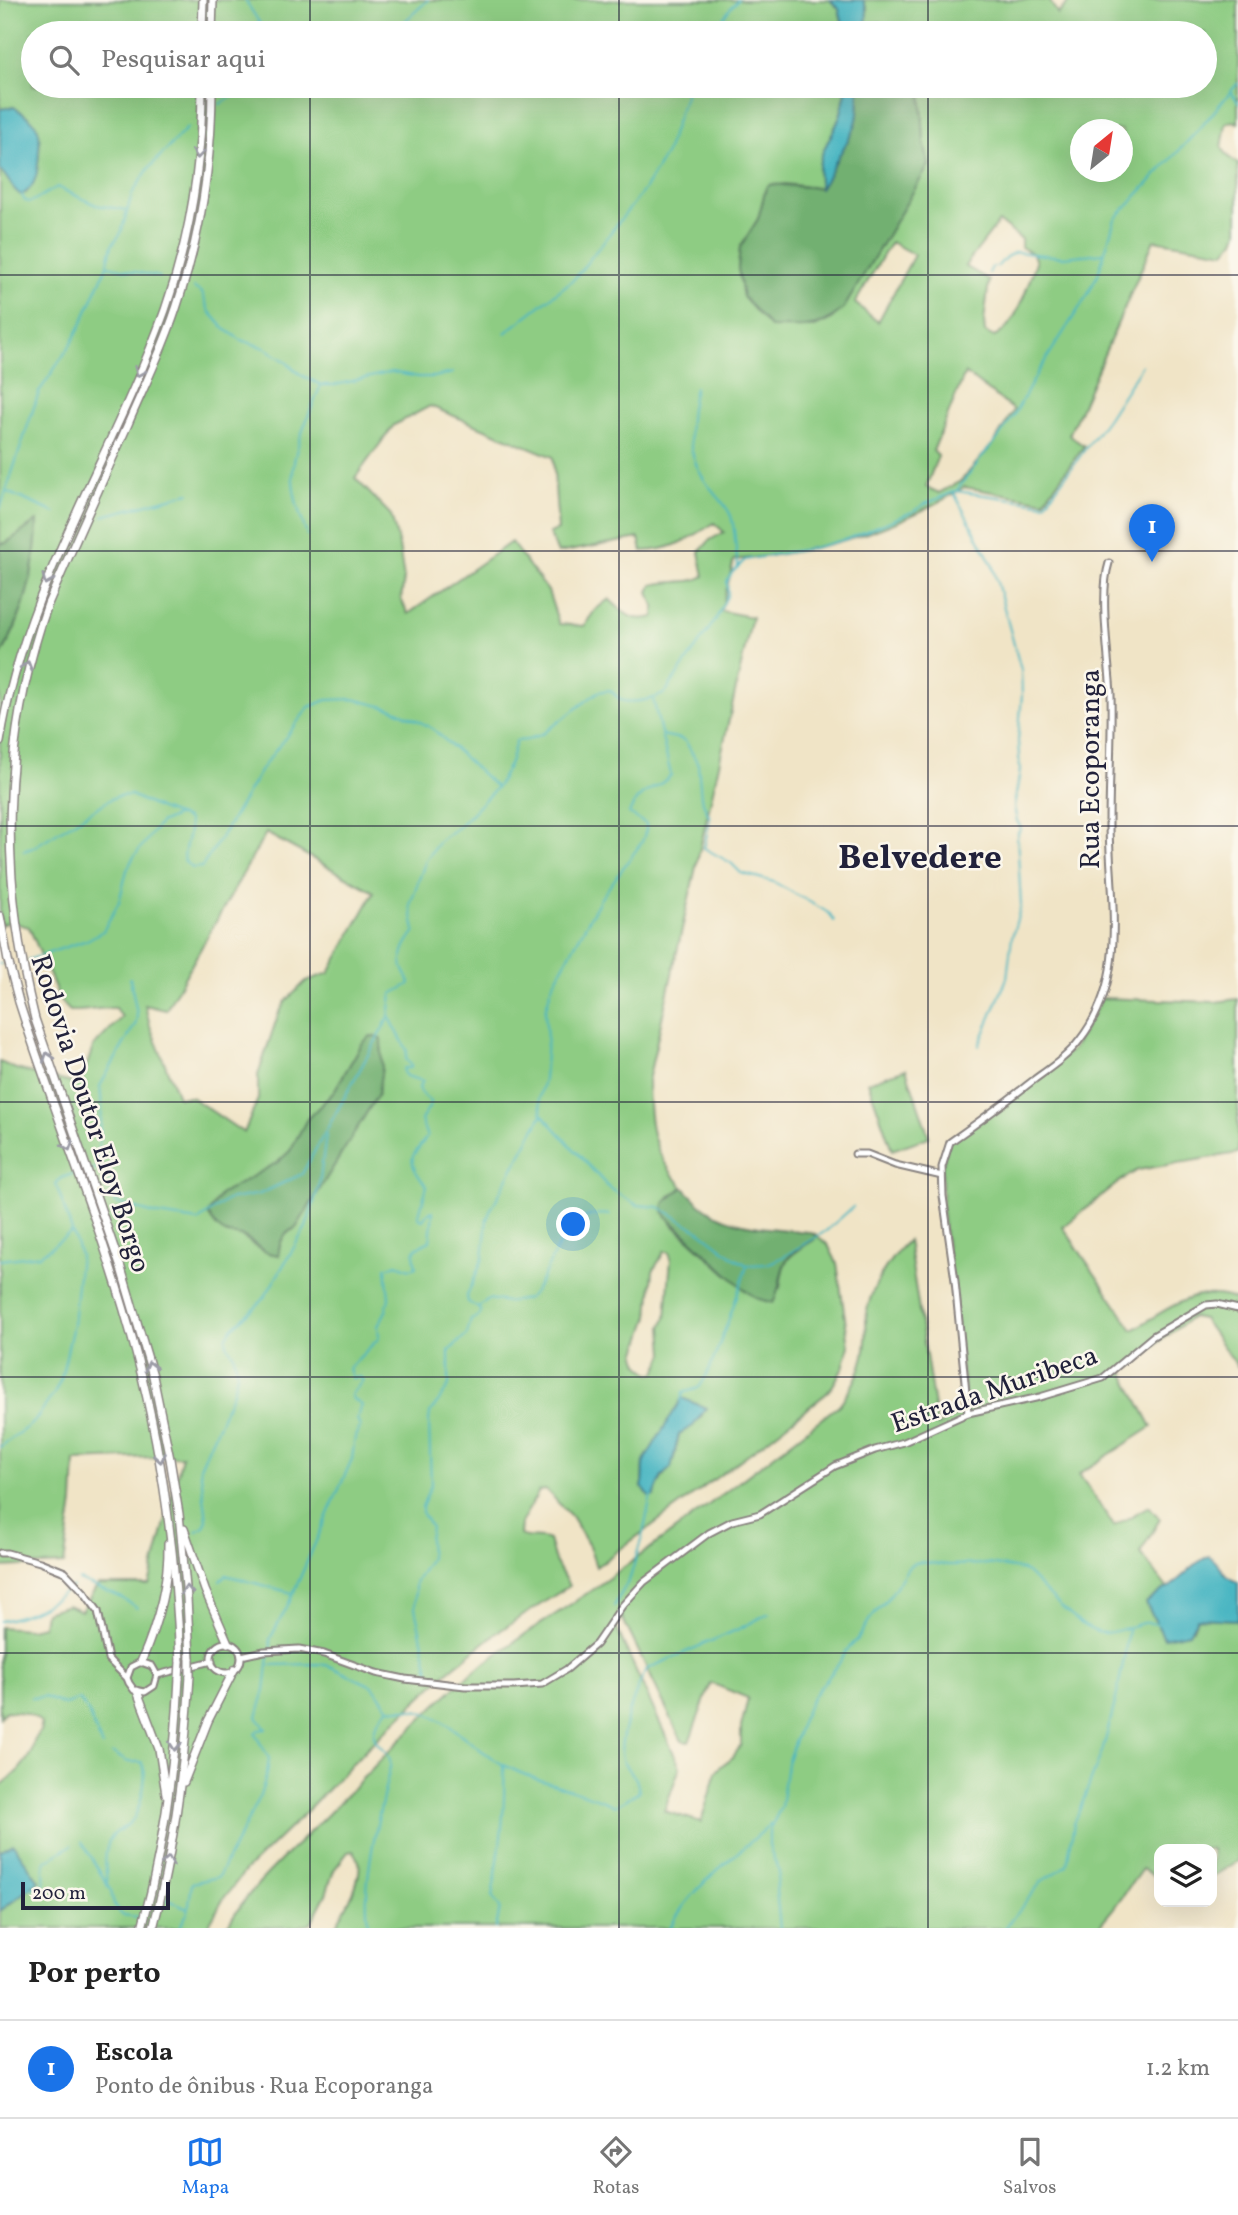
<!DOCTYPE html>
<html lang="pt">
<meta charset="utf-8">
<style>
:root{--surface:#fff;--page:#f6f6f6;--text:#222;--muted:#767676;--line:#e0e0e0;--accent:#1a73e8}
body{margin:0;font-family:Vollkorn,serif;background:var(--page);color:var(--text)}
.controls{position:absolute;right:21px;bottom:21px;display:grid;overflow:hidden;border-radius:14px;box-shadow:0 7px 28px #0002}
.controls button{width:63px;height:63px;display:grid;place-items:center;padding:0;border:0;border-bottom:2px solid var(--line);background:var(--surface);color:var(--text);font:35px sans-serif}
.compass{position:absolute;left:1070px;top:119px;width:63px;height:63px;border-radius:50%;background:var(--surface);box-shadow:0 7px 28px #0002;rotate:30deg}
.scale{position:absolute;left:21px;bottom:18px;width:149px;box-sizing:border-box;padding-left:7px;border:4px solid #22223b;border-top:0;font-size:19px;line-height:24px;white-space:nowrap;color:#22223b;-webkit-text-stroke:5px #fbf7ec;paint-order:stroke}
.you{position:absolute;left:574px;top:1225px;width:24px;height:24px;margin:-18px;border:5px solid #fff;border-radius:50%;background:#1a73e8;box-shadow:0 0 0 10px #1a73e833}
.badge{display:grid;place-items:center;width:46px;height:46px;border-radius:50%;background:var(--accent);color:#fff;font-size:23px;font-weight:700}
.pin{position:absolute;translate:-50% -58px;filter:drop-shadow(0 2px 4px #0008)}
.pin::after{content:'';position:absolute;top:37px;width:24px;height:21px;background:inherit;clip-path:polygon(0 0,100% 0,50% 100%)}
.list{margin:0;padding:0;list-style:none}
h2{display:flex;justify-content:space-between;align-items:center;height:91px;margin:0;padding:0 28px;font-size:30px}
h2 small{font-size:23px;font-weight:400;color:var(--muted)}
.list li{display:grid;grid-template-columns:46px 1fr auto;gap:21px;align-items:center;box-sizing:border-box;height:98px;padding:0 28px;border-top:2px solid var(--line)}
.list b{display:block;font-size:26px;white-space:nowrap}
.list p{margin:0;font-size:23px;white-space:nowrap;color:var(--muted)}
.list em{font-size:23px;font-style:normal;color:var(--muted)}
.icon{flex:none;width:38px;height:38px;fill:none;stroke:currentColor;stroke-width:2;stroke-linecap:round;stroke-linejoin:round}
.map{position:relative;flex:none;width:1238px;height:1928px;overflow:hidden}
.search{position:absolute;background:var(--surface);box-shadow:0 7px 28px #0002;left:21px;right:21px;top:21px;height:77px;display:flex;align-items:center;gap:18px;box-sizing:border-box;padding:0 24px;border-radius:38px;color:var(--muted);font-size:26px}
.sheet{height:189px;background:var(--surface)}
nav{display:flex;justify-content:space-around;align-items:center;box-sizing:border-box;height:98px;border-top:2px solid var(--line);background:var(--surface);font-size:19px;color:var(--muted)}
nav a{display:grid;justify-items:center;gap:4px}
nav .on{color:var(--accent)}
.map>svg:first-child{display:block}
.green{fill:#8ecc83;stroke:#58775f;stroke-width:2;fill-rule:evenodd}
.forest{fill:#72b071;stroke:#4a6956;stroke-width:2}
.water{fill:#48b6c2;stroke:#356c7e;stroke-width:2}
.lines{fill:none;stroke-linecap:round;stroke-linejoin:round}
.stream{stroke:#48b6c2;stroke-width:2}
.minor-casing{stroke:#898380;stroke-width:9}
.highway-casing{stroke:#898380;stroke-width:10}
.minor{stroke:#fff;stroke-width:5}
.highway{stroke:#fff;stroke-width:7}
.highway-bridge-casing{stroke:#898380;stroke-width:10;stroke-linecap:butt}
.highway-bridge{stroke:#fff;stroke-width:7}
.oneway{stroke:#9c9ca7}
.grid{fill:none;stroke:#22223b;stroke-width:2;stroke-opacity:0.55}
.labels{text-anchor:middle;stroke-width:5;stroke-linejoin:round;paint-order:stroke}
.street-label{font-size:28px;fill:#22223b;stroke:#fbf7ec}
.district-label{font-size:35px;font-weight:bold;fill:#22223b;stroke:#fbf7ec}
</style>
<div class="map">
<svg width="1238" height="1928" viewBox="0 0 1238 1928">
<rect width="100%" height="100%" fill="#fbf7ec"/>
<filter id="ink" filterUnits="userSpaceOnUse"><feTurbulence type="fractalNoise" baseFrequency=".0143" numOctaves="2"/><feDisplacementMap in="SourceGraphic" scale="14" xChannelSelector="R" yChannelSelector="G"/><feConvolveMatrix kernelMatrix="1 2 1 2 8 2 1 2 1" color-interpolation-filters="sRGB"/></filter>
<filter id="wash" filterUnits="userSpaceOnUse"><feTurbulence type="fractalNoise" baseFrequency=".00686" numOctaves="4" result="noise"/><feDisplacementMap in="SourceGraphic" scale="28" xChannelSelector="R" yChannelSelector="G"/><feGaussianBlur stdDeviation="1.57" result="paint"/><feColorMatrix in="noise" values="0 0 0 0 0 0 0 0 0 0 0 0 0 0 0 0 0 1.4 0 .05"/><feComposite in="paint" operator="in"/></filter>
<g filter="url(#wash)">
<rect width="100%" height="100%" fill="#f0e4c6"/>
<g class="green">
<path d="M0 0H830L839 9 845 33H33V86H847C845 97 843 108 839 119 828 146 814 155 820 188L784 184 766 188 758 219 740 248 738 269 770 327H815L832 319 929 165 924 142 921 86H1205V33H888L880 22 871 23 866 26 867 9 863 0H1049L1058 14 1070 0H1238V123L1233 121 1226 123 1222 148 1230 158 1238 164V231L1235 240 1225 252 1154 240 1069 435 1084 446 1044 501 964 487C950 497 936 504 921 511 862 540 800 554 734 560L721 611 752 617 648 1081C649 1126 651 1152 683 1187L670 1196 663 1211 674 1226 727 1274 780 1288C784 1249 793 1259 816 1236L814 1233 828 1245 837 1263 849 1346 843 1368 832 1387 827 1393 766 1441 596 1567 589 1546 571 1516 546 1490 539 1491 521 1523 520 1535C529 1540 539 1535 549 1540L555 1561 569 1586 495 1634 445 1674 365 1750 312 1806 246 1870 224 1898 207 1928H0V1911L39 1881 13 1845 0 1852V1786C13 1777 25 1765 32 1751 33 1747 33 1743 35 1739 39 1733 41 1732 41 1723 32 1712 20 1712 6 1711L0 1717V1627L29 1629 43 1626 45 1612 68 1605 81 1611 98 1585H149L182 1456 75 1460 73 1503 64 1564 0 1567V1062L16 1069 80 1085 93 1047 122 1017 115 1008C100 1007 86 1012 70 1011L61 1002 29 927 11 922 0 925V657C24 617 36 569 37 522L6 543 0 544V170L26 193C40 175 38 160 40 139L14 107 0 109ZM1080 130H1122V172H1080ZM999 222 1021 239V247L1033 254 1036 262C1028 284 1017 327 994 337L985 332 984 322 989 280 965 266ZM891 242 914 255 878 322 855 303ZM965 373 1014 410 994 443 961 481 939 493 926 487 938 456 933 451ZM430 406 553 457 558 530 549 533 558 553 639 538 642 551C671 551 690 539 714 523L724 532 710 540 699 552 704 576C693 584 667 580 652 585L649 592 654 606V617C630 623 625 613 609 599L595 610 584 626 559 624 548 591 511 542 408 614 401 599 404 579 399 546 391 515 355 478 394 425ZM266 833 374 892 329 973 306 981 286 1001 278 1015 258 1075V1099L244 1133 191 1097H178L150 1026 145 1005 166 1010ZM362 1044 382 1049 378 1094 296 1228C285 1232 278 1243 279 1255 271 1252 261 1250 255 1246 245 1238 241 1234 227 1234L208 1214 220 1195 278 1162 290 1151 307 1119 333 1093ZM664 1252H669L671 1258 666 1317 662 1327 664 1353 656 1373 651 1374 639 1364 636 1355 649 1316 653 1271ZM705 1408 701 1417 679 1434 674 1458 659 1483 642 1487C645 1478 642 1467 645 1459 652 1445 691 1419 705 1408Z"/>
<path d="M1102 998 1215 1002 1238 999V1153L1138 1170 1119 1182 1063 1227 1133 1330C1166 1310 1199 1282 1238 1301V1367L1203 1319 1192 1317 1122 1370 1152 1427 1079 1474 1114 1526 1149 1506 1160 1519 1140 1553 1168 1589 1163 1590 1146 1603 1164 1638 1193 1629 1197 1618 1238 1620V1861L1212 1877V1849H1159V1878L1142 1869 1113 1909 1097 1928H334C344 1912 372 1867 353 1851L348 1852 334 1870 326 1894 311 1923 296 1927 226 1928C253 1881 291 1852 328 1814 370 1771 411 1727 455 1687 502 1646 556 1616 606 1580 685 1524 762 1465 839 1405 854 1386 865 1365 866 1340 867 1332 866 1325 866 1318 869 1289 888 1260 908 1240L937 1426 967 1411 942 1211V1166L949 1139 976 1124 1073 1049ZM622 1617 682 1741 689 1742 711 1683 748 1698 741 1727V1745L733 1757 721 1766 716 1772 701 1822 664 1811 680 1767 616 1627Z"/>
<polygon points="906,1069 929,1137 892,1150 868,1082"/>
</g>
<g class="forest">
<path d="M858 86H921L924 142 929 165 844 308C818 332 803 327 770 327L743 297 738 269 740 247 758 219 766 188 771 184 820 188C827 180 829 173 834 164 854 129 861 128 858 86Z"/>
<path d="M37 521C36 568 24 617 0 657V544L6 543Z"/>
<path d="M370 1036 381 1038 382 1068 378 1094 296 1228C284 1232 278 1243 279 1255 259 1252 264 1250 249 1240 242 1234 236 1236 228 1234 218 1231 213 1222 208 1214L220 1195 278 1162 290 1151 307 1119 333 1093 362 1044Z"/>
<path d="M683 1187C691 1195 698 1204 708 1210 737 1229 777 1228 810 1232L816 1236 814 1240C806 1245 797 1249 790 1256 779 1266 782 1288 773 1303L759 1299 747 1292 668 1218 663 1211 664 1203Z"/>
</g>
<g class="water">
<path d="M830 0H863C868 11 868 23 862 33H845L839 9Z"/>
<path d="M847 86H858C861 128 854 129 834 164 829 173 827 180 820 188 814 155 828 146 839 119 843 108 845 97 847 86Z"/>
<path d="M14 107C22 113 34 119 38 129 41 137 39 144 39 151 38 167 38 188 21 195 11 189 9 178 0 170V109Z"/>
<path d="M682 1398 706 1408 693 1426 679 1434 671 1468 662 1476 654 1496H649L642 1487C645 1478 643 1470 644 1461Z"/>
<path d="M1209 1556C1221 1563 1224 1579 1238 1582V1620L1197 1618 1189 1633 1164 1638 1146 1603 1163 1590 1169 1588 1197 1563Z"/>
<polygon points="13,1844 39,1881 0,1911 0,1852"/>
</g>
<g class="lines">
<g class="stream">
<polyline points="245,0 266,33"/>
<polyline points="387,33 404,22 428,0"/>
<polyline points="713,33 731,7 738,0"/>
<polyline points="1231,92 1238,102"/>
<polyline points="220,104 237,94 266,86"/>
<polyline points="22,195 25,201 31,202 57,187 96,205 126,210"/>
<polyline points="108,266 160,277"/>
<polyline points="989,273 992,267 997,267 1006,257 1016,252 1063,257 1104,253"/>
<polyline points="194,288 202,293 209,311 225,329 241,340 265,348 285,361 301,375 321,385 335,385 392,372 418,377 434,377 453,373"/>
<polyline points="505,333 574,279 644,190 666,153 688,86"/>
<path d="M695 387C687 422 685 455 708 485 716 495 726 504 731 516 736 531 735 549 738 565"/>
<polyline points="957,490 986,452 996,441 1013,417 1038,372 1087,296 1098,274 1115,219 1201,127 1238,83"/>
<polyline points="7,492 55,513"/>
<polyline points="954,493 992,564 1021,670 1022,695 1018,741 1020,770 1014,807 1017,821 1021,828 1017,835 1021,905 1012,937 1007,978 979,1046"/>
<polyline points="0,509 39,392 71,344 82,323 107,266 112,245 121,233 132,194 149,168 187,128"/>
<polyline points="103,516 189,493"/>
<path d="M307 535C301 518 294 499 293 481 290 454 311 410 321 385"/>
<path d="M653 699 671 775C656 792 639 787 629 814L646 824V830L642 842 601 898 552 986 545 1011 547 1040 544 1079 539 1099 542 1114 609 1188 637 1205 659 1207 701 1232 736 1259 747 1265 767 1264 781 1258 826 1231 853 1207"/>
<polyline points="662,735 681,739 686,742 698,764 701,798 710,818 704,848 731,863 741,873 774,882 822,909 830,914 834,921"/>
<path d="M23 851 32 848 111 799 118 796 131 795 160 809 187 819C194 833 181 847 185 862L193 868 202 867 225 831 262 768 309 707 327 700 353 699 393 709 417 720 433 729 496 787"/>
<polyline points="28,960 87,940 103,931 119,902 127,870 133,858 160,823 178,815"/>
<polyline points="0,964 1,964"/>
<polyline points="97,1167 102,1108 100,1086 136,1023 137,1014 130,978"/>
<path d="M88 1170 101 1168 106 1171 116 1203 158 1215 198 1221 227 1200 260 1194 302 1174 389 1017 392 994 410 984C409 977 405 974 403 968 399 953 406 943 415 931L410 905 426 860 439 841 458 827 497 787 510 763 516 741 527 740 544 733 598 692 610 690C614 694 618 699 624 701 635 703 656 699 665 693L716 619 728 594 727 582 731 574 745 560 813 548 847 539 912 512 925 504 956 491 1045 504 1108 418 1142 365"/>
<polyline points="0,1260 40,1255 72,1232"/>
<polyline points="477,1307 468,1302 467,1296 483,1258 487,1219 491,1209 542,1115"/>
<path d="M681 1401 683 1393C687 1391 694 1390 698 1388 711 1378 740 1286 747 1266"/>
<polyline points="0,1447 34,1422 55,1392 61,1379 73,1325 80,1255 56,1184 61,1178 76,1173"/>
<polyline points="197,1531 204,1527 207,1520 200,1467 233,1392 237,1374 234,1355 227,1345 226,1338 232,1328 263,1300 306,1227 319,1186 326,1135"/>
<polyline points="79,1580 122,1598 137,1608"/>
<polyline points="220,1581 226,1575 229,1576 292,1593"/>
<polyline points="614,1606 630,1578 644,1530 651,1495"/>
<path d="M0 1621C29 1616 49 1604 72 1587"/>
<path d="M271 1647 270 1639 289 1603 352 1459 355 1437 360 1426 357 1419 362 1405 353 1399 351 1395 363 1380 360 1377 352 1378 349 1368 379 1338 378 1326 386 1311 389 1298 386 1268 397 1264 410 1269 416 1267 414 1254 416 1248 430 1241 433 1211 427 1214 423 1220 418 1218 427 1186C421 1180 410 1166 413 1156 415 1152 424 1141 427 1137L421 1120 430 1106V1101L421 1093 419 1087 423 1081 406 1076 403 1072 404 1068H411V1065L406 1059 407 1050 390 1018"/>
<path d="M268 1665 320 1664 329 1666 372 1686C380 1692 381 1702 390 1708 400 1710 412 1708 422 1712 453 1722 475 1750 504 1765 539 1784 580 1789 615 1806L639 1792C638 1787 638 1781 634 1776 630 1770 624 1767 622 1759 617 1739 637 1686 647 1669L741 1628 769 1613"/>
<path d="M429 1671 415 1608V1583L430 1558 429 1538 431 1528 422 1512V1507L431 1485 429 1421 430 1413 449 1386V1351L467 1334 471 1320 480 1315 481 1311 478 1308 488 1299 508 1302 528 1299C556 1270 557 1207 610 1215"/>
<polyline points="31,1698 44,1697 65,1705 79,1699 89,1714 102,1746"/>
<polyline points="82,1842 111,1891 114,1905 122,1915 139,1917"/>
<path d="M107 1885C106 1870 103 1855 109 1841 113 1832 121 1830 129 1824 140 1814 149 1775 142 1762H128L112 1753"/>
<path d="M29 1888 43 1887C47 1879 41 1870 46 1861L72 1845"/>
<polyline points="166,1899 188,1908"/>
<polyline points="179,1928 188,1912 192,1883 218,1877 259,1799 267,1774 269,1758 255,1734 258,1730 266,1729 257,1717 265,1690 269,1656"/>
<path d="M369 1928C360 1884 380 1812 390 1767 395 1743 352 1747 389 1708"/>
<path d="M496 1928 500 1908 492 1896C500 1853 506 1809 504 1766"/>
<path d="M670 1928C689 1888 738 1854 771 1824"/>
<path d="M780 1928 776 1890 779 1872 769 1846V1831L781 1807 787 1763 802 1720 813 1696 838 1665 846 1651 858 1639 870 1619 891 1594 910 1565 919 1562 949 1565 988 1564 1020 1569 1027 1573C1044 1589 1082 1634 1105 1633 1118 1632 1130 1626 1143 1623 1148 1622 1154 1624 1159 1624"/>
<polyline points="1005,1928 1042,1881 1067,1865 1074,1824 1103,1749 1116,1699 1125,1653 1128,1629"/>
</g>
</g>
</g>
<g filter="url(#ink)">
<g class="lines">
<g class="minor-casing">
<g id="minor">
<polyline points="855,1154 867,1154 895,1165 942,1176"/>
<path d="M968 1413 955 1281 943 1196 942 1167 950 1142C979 1122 1007 1101 1035 1079 1050 1068 1068 1056 1079 1041 1129 978 1110 900 1109 826 1109 782 1112 738 1111 694 1109 659 1099 594 1109 563"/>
<polyline points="0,1553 7,1553 40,1562 65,1572 84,1592 98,1611 108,1659 127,1678 129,1683 134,1690 145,1692 154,1686 157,1675 152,1666 141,1662 131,1667 127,1678"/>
<circle cx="226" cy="1658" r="15"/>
<polyline points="241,1656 264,1651 299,1649 324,1654 376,1673 405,1679 465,1686 514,1686 542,1684 567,1669 596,1644 622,1606 644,1582 709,1533 732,1521 760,1514 835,1466 875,1450 904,1442 968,1413 1040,1397 1103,1378 1153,1336 1206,1305 1217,1304 1238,1309"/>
<polyline points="157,1675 212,1661"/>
</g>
</g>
<g class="highway-casing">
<g id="highway">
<polyline points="202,33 203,0"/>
<polyline points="212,33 213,0"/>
<path d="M0 742C24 587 113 456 165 310 190 238 202 162 202 86"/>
<path d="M0 916 8 960 19 1002C56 1119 105 1234 136 1353 163 1455 176 1557 180 1662"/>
<polyline points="184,1529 205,1590 228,1643"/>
<path d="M190 1659 187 1598 179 1514 170 1459 153 1376 121 1268 35 1019C0 881 0 739 48 604 74 544 101 484 128 424 146 382 167 340 180 296 202 228 212 157 212 86"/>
<path d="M141 1662C157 1625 169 1585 168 1544"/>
<polyline points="137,1691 159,1749 166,1794"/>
<polyline points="184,1782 208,1721 234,1670"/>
<path d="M142 1928C164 1846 175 1762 179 1678"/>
<path d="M153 1928C175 1845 185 1761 190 1676"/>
</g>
</g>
<use href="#minor" class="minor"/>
<use href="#highway" class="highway"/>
<g class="highway-bridge-casing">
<g id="highway-bridge">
<polyline points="190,1676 190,1659"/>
<polyline points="179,1678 180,1662"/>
</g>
</g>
<use href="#highway-bridge" class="highway-bridge"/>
</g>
<defs><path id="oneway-chevron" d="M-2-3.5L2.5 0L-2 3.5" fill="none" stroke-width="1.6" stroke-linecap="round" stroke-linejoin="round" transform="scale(1.75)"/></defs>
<g class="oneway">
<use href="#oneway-chevron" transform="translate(198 154) rotate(96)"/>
<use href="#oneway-chevron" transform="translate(139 372) rotate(113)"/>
<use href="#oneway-chevron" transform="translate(47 580) rotate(114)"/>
<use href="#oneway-chevron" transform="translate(27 666) rotate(-74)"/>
<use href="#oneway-chevron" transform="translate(48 1057) rotate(-109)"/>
<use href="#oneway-chevron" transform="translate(68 1146) rotate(71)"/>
<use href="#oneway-chevron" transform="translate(150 1366) rotate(-104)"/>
<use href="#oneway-chevron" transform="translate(160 1458) rotate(80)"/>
<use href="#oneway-chevron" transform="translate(187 1590) rotate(-94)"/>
<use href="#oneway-chevron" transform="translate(175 1746) rotate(96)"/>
<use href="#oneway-chevron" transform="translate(168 1861) rotate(-79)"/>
</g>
</g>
<path class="grid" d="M310 0V33M619 0V33M928 0V33M310 86V1928M619 86V1928M928 86V1928M0 275H1238M0 551H1238M0 826H1238M0 1102H1238M0 1377H1238M0 1653H1238"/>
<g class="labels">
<g class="street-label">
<text transform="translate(1089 769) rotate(-90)" y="10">Rua Ecoporanga</text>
<text transform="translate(92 1113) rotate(72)" y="10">Rodovia Doutor Eloy Borgo</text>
<text transform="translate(994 1388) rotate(-19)" y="10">Estrada Muribeca</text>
</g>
<g class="district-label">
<text x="920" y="868">Belvedere</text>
</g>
</g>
</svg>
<div class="controls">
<button><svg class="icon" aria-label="layers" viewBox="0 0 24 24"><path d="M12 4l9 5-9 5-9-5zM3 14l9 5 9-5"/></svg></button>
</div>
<svg class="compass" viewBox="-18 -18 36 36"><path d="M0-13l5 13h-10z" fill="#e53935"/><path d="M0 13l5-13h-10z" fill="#767676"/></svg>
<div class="scale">200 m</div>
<div class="you"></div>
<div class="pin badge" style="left:1152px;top:562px">1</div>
<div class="search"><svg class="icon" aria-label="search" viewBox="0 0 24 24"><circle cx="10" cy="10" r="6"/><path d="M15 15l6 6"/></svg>Pesquisar aqui</div>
</div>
<section class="sheet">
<h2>Por perto<small></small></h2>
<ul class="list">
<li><span class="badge">1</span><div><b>Escola</b><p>Ponto de ônibus · Rua Ecoporanga</p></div><em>1.2 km</em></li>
</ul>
</section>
<nav>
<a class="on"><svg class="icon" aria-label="map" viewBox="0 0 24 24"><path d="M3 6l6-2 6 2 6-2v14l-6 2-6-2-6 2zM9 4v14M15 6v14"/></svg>Mapa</a>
<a><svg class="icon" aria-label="directions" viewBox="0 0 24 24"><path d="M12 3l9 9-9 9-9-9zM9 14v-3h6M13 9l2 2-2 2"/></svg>Rotas</a>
<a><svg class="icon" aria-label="saved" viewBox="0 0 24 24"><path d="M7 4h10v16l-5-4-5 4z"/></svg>Salvos</a>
</nav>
